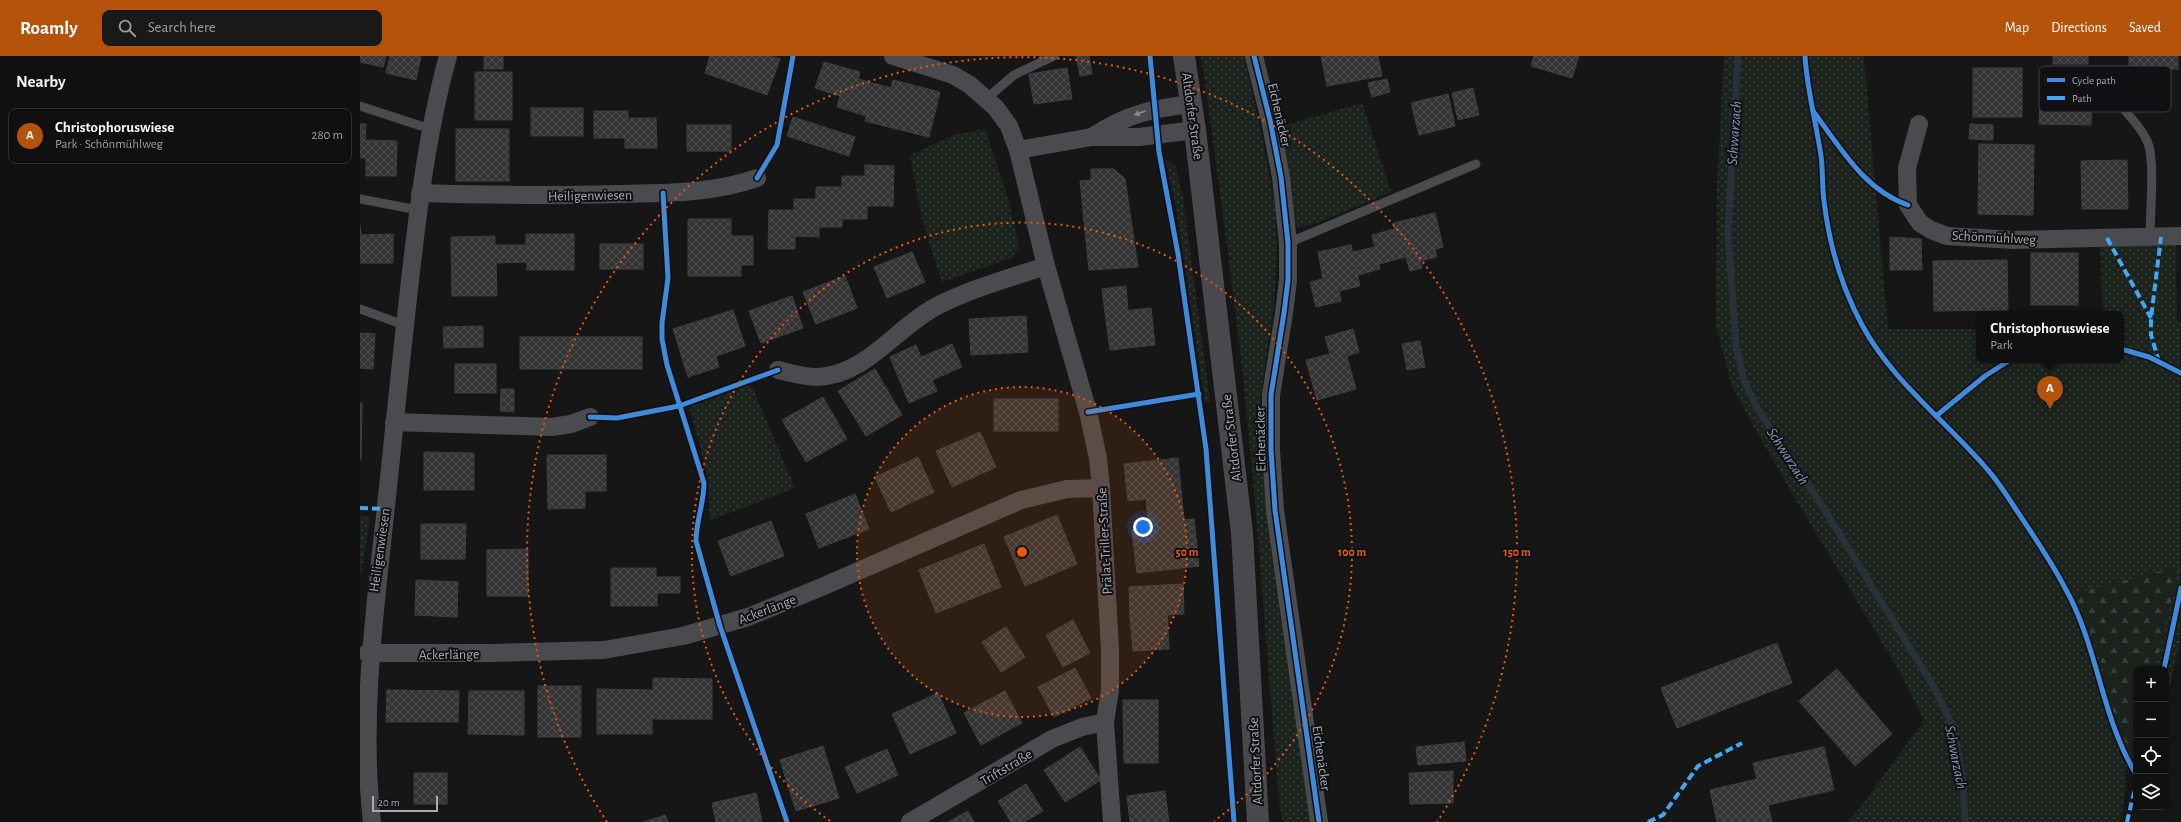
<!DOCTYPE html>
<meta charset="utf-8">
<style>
:root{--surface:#101010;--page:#191919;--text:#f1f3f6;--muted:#9c9d9f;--line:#303030;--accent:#b45309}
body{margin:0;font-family:"Alegreya Sans",sans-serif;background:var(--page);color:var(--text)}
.controls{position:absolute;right:12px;bottom:12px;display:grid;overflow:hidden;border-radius:8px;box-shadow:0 2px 10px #0003}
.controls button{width:36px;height:36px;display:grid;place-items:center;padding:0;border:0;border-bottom:1px solid var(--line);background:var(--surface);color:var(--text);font:20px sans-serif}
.scale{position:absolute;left:12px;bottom:10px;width:66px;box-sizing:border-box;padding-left:4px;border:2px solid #a7abb7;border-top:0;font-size:11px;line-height:14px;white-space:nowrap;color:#a7abb7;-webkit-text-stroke:3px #101012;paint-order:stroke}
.you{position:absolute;left:783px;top:471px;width:14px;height:14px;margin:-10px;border:3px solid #fff;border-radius:50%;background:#1a73e8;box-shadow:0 0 0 6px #1a73e833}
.badge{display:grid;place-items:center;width:26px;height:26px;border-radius:50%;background:var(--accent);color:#fff;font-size:13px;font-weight:700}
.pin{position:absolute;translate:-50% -33px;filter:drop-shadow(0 1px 2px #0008)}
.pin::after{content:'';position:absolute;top:21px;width:14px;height:12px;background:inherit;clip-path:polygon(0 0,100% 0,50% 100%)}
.popup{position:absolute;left:1616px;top:255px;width:148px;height:52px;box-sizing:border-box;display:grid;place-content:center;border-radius:8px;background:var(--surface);filter:drop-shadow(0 1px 3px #0005);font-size:13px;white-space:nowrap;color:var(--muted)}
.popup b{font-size:15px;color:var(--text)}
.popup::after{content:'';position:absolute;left:50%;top:100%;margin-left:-8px;border:8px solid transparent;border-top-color:var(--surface)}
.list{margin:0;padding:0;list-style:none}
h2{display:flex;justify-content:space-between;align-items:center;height:52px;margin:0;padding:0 16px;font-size:17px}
h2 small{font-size:13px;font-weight:400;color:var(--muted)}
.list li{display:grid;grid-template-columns:26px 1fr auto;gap:12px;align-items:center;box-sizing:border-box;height:56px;margin:0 8px 8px;padding:0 8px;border:1px solid var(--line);border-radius:8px}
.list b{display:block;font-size:15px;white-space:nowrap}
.list p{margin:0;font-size:13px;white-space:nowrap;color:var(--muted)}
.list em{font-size:13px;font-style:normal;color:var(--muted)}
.icon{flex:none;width:22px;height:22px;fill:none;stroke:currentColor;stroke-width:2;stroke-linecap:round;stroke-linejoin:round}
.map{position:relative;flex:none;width:1821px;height:766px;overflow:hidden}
header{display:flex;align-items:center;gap:24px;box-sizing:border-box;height:56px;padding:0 20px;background:var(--accent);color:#fff}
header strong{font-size:19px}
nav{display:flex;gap:22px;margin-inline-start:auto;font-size:14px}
.search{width:280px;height:36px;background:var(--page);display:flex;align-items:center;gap:10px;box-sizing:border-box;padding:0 14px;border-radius:8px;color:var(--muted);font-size:15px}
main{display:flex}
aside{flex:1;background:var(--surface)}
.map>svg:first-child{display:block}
.grass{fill:url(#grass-dots)}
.forest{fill:url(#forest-firs)}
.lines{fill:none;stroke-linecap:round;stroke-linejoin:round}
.stream{stroke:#293038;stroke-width:7}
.building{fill:url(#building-cross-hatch);stroke:#3e3f42}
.lane{stroke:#4a4b4f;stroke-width:9}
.street{stroke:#4a4b4f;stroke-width:18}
.secondary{stroke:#49494d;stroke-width:22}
.quiet{stroke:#3fa9f5;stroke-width:4;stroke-dasharray:8 4;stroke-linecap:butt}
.cycleway-casing{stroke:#101012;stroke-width:8}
.cycleway{stroke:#408adc;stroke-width:5}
.oneway{fill:#8b8e98}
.ring{fill:none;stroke:#e8590c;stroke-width:2;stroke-dasharray:2 4}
.labels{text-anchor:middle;stroke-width:4;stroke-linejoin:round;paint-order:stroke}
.street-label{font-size:14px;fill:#a7abb7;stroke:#101012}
.water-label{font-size:15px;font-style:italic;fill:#7e96b2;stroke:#101012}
.key{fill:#101012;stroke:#3d3e44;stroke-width:1}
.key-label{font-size:11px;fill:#a7abb7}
.centre{fill:#e8590c;stroke:#101012;stroke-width:2}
.ring-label{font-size:12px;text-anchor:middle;font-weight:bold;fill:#e8590c;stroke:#101012;stroke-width:4;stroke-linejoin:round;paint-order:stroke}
</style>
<header>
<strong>Roamly</strong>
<div class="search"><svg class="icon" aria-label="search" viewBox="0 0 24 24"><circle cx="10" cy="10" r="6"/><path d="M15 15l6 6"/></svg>Search here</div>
<nav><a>Map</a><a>Directions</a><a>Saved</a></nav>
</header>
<main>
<aside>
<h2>Nearby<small></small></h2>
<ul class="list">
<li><span class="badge">A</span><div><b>Christophoruswiese</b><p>Park · Schönmühlweg</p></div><em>280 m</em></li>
</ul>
</aside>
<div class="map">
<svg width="1821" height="766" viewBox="0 0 1821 766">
<defs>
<pattern id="grass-dots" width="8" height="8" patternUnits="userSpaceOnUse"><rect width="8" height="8" fill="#1c231d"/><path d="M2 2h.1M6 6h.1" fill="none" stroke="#3a403c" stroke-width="1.8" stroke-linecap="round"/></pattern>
<pattern id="forest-firs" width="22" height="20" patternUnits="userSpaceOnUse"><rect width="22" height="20" fill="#1c231d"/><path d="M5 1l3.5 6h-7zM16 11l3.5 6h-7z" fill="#3a403c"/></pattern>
<pattern id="building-cross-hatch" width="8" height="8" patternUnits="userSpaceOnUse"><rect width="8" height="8" fill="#343435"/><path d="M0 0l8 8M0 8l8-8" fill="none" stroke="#4f4f50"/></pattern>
</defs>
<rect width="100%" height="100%" fill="#161616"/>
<g class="grass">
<path d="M841 0H884L903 86 915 151 917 192 914 249 899 353 908 459 951 766H923L920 753C907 607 898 460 882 313 870 209 856 104 841 0Z"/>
<path d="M1364 0H1504L1528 273H1619V304H1761V258H1743L1740 189 1816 187 1817 266H1821V582L1806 645V613H1776V715L1765 714C1767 732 1764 748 1760 766H1487L1500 752 1564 664 1538 613 1438 447 1390 364 1371 328 1356 269 1357 131Z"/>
<polygon points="1002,47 1031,136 952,169 938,171 934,167 922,70"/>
<polygon points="625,73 649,145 658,187 657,195 651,202 582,226 562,163 550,99 594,79"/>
<polygon points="805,103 816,111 823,142 850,346 845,347 816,151"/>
<path d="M391 328 435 432 351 464C347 452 351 440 348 427 344 402 336 376 329 351Z"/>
<polygon points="0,460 10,461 0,525"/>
</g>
<path class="forest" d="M1820 510 1795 613H1776L1775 698C1754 677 1748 629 1739 601 1732 579 1724 558 1715 537Z"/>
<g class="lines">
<polyline class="stream" points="1378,0 1368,177 1376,289 1384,324 1397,352 1466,456 1574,631 1594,673 1603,725 1605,766"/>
</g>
<g class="building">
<polygon points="0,0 26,0 23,11 0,6"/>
<polygon points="30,0 61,0 56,24 26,17"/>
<rect x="124" y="0" width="19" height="13"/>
<polygon points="350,0 411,0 420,3 407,39 345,17"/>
<polygon points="716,0 729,0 732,18 720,20"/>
<polygon points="961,0 1018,0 1022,20 967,30"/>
<polygon points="1174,0 1219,0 1212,22 1171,10"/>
<rect x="1693" y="0" width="35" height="8"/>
<rect x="1769" y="0" width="49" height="13"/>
<polygon points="464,6 500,16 498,23 531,32 526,51 510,47 506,60 477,51 480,40 455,32"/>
<polygon points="707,12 712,43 674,48 669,18"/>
<rect x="1613" y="12" width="49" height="49"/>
<rect x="115" y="16" width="37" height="48"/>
<polygon points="1681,21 1732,22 1731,69 1679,68"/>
<polygon points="1027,23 1030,36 1012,41 1008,27"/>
<polygon points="533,24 580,36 569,81 505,65 510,47 526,51"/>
<polygon points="1113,32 1119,59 1098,64 1092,37"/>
<polygon points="1088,38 1095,70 1059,79 1051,47"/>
<rect x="171" y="52" width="52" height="28"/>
<polygon points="234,55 268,55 268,62 296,62 297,92 265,92 265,82 234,82"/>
<polygon points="433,61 495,81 489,100 427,80"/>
<polygon points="0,68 6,68 5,84 37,85 36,120 6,120 6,102 0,102"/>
<polygon points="1610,68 1633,69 1633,84 1609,83"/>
<rect x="327" y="69" width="44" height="26"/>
<rect x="96" y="73" width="53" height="52"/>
<polygon points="1619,88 1674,89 1673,159 1618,158"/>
<polygon points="1767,104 1768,153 1722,153 1721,105"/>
<polygon points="505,109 534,110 533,150 507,150 507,163 482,163 482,171 459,171 459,181 435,180 435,193 408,193 409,154 434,154 434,143 456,143 456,131 482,131 482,120 505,120"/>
<polygon points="731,113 754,113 765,123 778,211 729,214 720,125 731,124"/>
<polygon points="1075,157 1083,191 1075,193 1077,201 1060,205 1062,212 1050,215 1046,201 1042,202 1033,167"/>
<polygon points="328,163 371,163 371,180 393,180 393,209 381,209 381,220 328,220"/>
<polygon points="0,169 1,179 33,178 33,207 0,207"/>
<polygon points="1034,173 1042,202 1019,208 1012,179"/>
<polygon points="166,178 214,178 214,214 167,214 167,206 136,207 137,240 92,240 91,181 135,180 135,189 166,189"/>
<polygon points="1530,181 1561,183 1562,214 1530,214"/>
<rect x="240" y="188" width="43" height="25"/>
<polygon points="991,189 1000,230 979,235 981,245 956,251 950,226 963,223 958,196"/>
<polygon points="1015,191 1020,213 998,219 993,196"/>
<polygon points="552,196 565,226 527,242 514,211"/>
<rect x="1671" y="197" width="47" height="52"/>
<polygon points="1647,204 1648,254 1574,255 1573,205"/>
<polygon points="485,220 497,252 456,268 443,236"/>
<polygon points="766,230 768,255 745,257 742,233"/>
<polygon points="432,240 443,272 401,287 389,255"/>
<polygon points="791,252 795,289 750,294 745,257"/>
<polygon points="373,254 385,290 356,300 359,311 328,321 313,273"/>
<polygon points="666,260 668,296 611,299 609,263"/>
<polygon points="123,270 123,291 84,292 83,271"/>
<polygon points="993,273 999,296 987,300 985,294 970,298 965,281"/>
<polygon points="0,277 15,278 13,313 0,312"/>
<rect x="160" y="281" width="122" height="32"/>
<polygon points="1060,285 1065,311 1047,314 1042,288"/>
<polygon points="592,288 602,311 572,324 577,335 549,347 530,301 556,289 561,301"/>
<polygon points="985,294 996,333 957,344 946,304"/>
<rect x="95" y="308" width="41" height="29"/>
<polygon points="515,313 542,359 506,380 478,335"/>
<polygon points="141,333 154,333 154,356 140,355"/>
<polygon points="463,341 487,383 446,406 422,364"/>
<rect x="634" y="343" width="64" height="32"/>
<polygon points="0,347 2,347 1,404 0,404"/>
<polygon points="620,376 636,411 592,431 576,395"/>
<polygon points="64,396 114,397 114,434 64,434"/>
<polygon points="187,399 246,399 246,435 225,435 225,452 188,453"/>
<polygon points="558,401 574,436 531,456 515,421"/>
<polygon points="818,402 824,464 834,463 839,510 777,517 772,474 789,472 786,443 768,445 764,408"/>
<polygon points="495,438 509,473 459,492 446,458"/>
<polygon points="697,459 717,508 665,530 644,481"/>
<polygon points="411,465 424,500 371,520 358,485"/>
<polygon points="61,468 106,468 105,503 61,503"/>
<polygon points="624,488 641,531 576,557 559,514"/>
<polygon points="168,493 168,540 127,540 127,494"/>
<polygon points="251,512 296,512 296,521 320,521 320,537 297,537 297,550 251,550"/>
<polygon points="56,524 98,526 97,561 55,559"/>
<polygon points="823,528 824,558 770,561 769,531"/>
<polygon points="807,559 809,593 773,595 770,561"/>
<polygon points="713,564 730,597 703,611 686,579"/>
<polygon points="646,571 665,601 641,616 622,586"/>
<polygon points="1417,587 1432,627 1317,672 1301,632"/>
<polygon points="715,612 731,642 694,661 678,631"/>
<polygon points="1477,613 1532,678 1495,710 1439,645"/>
<polygon points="293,622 352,623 352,663 292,663 292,678 237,678 237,633 293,634"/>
<rect x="178" y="630" width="43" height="51"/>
<polygon points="27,634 99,635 98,666 26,666"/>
<polygon points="109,635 164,635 164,679 108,678"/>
<polygon points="645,635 662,667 621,689 604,657"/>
<polygon points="578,637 596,677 550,698 532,658"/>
<polygon points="763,644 798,644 798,707 764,707"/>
<polygon points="1104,686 1106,705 1058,709 1056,691"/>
<polygon points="463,690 479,742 436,755 420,704"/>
<polygon points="720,691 741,724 705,746 684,714"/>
<polygon points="1464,691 1474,734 1408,749 1412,766 1357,766 1350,734 1397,723 1393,707"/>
<polygon points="527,693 538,719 497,737 485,711"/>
<polygon points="1093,715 1093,747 1050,748 1049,717"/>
<rect x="54" y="717" width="33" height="31"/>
<polygon points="666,728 683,755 664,766 651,766 638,745"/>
<polygon points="805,735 809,766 770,766 767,740"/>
<polygon points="396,737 402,766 356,766 352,747"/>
<polygon points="608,755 614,766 588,766"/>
<polygon points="305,759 308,766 284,766"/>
</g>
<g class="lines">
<g class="lane">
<path d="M1754 24C1756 57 1777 60 1788 87 1795 105 1790 159 1790 181"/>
<polyline points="626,43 654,19 694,0"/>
<polyline points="0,50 70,73"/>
<polyline points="0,143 58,154"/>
<polyline points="928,187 1116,108"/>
<polyline points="0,253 44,269"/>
</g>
<g class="street">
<polyline points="533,0 593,19 610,29 636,52 649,70 658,94 686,210 728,356 738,402 741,432 750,594 750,634 745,666 752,766"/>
<polyline points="894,0 910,64 921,121 928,187 928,224 924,257 911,339 911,394 915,454 959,766"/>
<polyline points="1559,68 1547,112 1548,149 1560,167 1571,174 1587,180 1654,184 1821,180"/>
<path d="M732 81C764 59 793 52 832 48"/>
<polyline points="658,94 732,81 779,81 835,74"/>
<path d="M60 137C126 139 190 140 256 138 304 137 351 138 397 122"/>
<path d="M418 314C431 317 444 321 457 321 505 320 536 272 575 251 610 233 649 222 686 210"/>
<polyline points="34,366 192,371 211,368 230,361"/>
<polyline points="7,597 131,597 244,594 323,580 388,561 457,533 661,444 707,433 741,432"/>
<path d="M12 766C0 661 15 554 26 450 35 366 43 282 53 199 61 131 70 65 88 0"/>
<polyline points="550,766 692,683 722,671 745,666"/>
</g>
<polyline class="secondary" points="824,0 835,74 882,477 898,766"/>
<g class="quiet">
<polyline points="1747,182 1791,262"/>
<polyline points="1799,306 1791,279 1791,262 1801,181"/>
<polyline points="0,452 25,453"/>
<polyline points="1288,766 1303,759 1338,710 1382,687"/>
<polyline points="1767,766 1776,728"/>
</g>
<g class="cycleway-casing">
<g id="cycleway">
<polyline points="790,0 799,96 818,198 846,393 874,766"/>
<polyline points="894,0 910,64 921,121 928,187 928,224 924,257 911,339 911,394 915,454 959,766"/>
<path d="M1445 0C1447 34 1456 66 1461 100 1463 115 1462 130 1464 145 1469 187 1482 232 1502 269 1532 325 1586 365 1627 413 1637 424 1645 437 1653 449 1671 476 1690 503 1705 532 1738 590 1741 661 1776 718"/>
<path d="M1453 55C1480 91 1504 134 1548 149"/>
<polyline points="397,122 417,89 433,0"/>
<path d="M303 137 308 222 302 267V283L307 309 344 427C344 447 336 465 336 485L360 570 427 766"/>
<polyline points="1761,293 1789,301 1821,317"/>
<polyline points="728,356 839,338"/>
<polyline points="1576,360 1625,320 1650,304"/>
<polyline points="230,361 257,362 319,350 418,314"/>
<polyline points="1804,613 1821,532"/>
</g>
</g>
<use href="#cycleway" class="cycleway"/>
</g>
<defs><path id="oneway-solid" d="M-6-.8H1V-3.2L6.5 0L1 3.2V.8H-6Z"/></defs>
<use class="oneway" href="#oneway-solid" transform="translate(780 57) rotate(161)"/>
<circle cx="662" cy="496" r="165" fill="#e8590c" fill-opacity=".12"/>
<g class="ring">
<circle cx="662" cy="496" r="165"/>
<path d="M470 765A330 330 0 1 1 854 765"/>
<path d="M247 766A495 495 0 1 1 1077 766"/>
</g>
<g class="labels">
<g class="street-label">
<text transform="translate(920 59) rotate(77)" y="5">Eichenäcker</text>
<text transform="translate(833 60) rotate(82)" y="5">Altdorfer Straße</text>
<text transform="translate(230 139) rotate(-1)" y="5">Heiligenwiesen</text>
<text transform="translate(1634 181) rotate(3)" y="5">Schönmühlweg</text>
<text transform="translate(871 382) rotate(-97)" y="5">Altdorfer Straße</text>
<text transform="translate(900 383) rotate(-91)" y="5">Eichenäcker</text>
<text transform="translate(744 485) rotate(-93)" y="5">Prälat-Triller-Straße</text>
<text transform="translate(19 494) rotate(-82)" y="5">Heiligenwiesen</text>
<text transform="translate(407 553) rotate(-21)" y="5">Ackerlänge</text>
<text transform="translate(89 598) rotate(-1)" y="5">Ackerlänge</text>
<text transform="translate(962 702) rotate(82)" y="5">Eichenäcker</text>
<text transform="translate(895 705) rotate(-93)" y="5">Altdorfer Straße</text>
<text transform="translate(646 711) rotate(-31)" y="5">Triftstraße</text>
</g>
<g class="water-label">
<text transform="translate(1374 77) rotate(-86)" y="5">Schwarzach</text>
<text transform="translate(1428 400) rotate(57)" y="5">Schwarzach</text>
<text transform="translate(1596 701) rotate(79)" y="5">Schwarzach</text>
</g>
</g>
<rect x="1679" y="10" width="132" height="46" rx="6" class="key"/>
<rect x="1687" y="22" width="18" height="4" fill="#408adc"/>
<rect x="1687" y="40" width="18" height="4" fill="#3fa9f5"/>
<g class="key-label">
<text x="1712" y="28">Cycle path</text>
<text x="1712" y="46">Path</text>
</g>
<circle cx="662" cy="496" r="6" class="centre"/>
<g class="ring-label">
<text x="827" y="500">50 m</text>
<text x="992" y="500">100 m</text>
<text x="1157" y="500">150 m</text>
</g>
</svg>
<div class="controls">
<button>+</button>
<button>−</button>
<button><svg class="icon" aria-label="locate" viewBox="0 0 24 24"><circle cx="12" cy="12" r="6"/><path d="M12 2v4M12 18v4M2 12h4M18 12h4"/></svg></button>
<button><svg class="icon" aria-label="layers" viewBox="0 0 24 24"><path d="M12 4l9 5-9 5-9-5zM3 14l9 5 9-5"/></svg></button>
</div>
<div class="scale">20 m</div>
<div class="you"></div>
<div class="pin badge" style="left:1690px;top:353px">A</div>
<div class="popup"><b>Christophoruswiese</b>Park</div>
</div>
</main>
